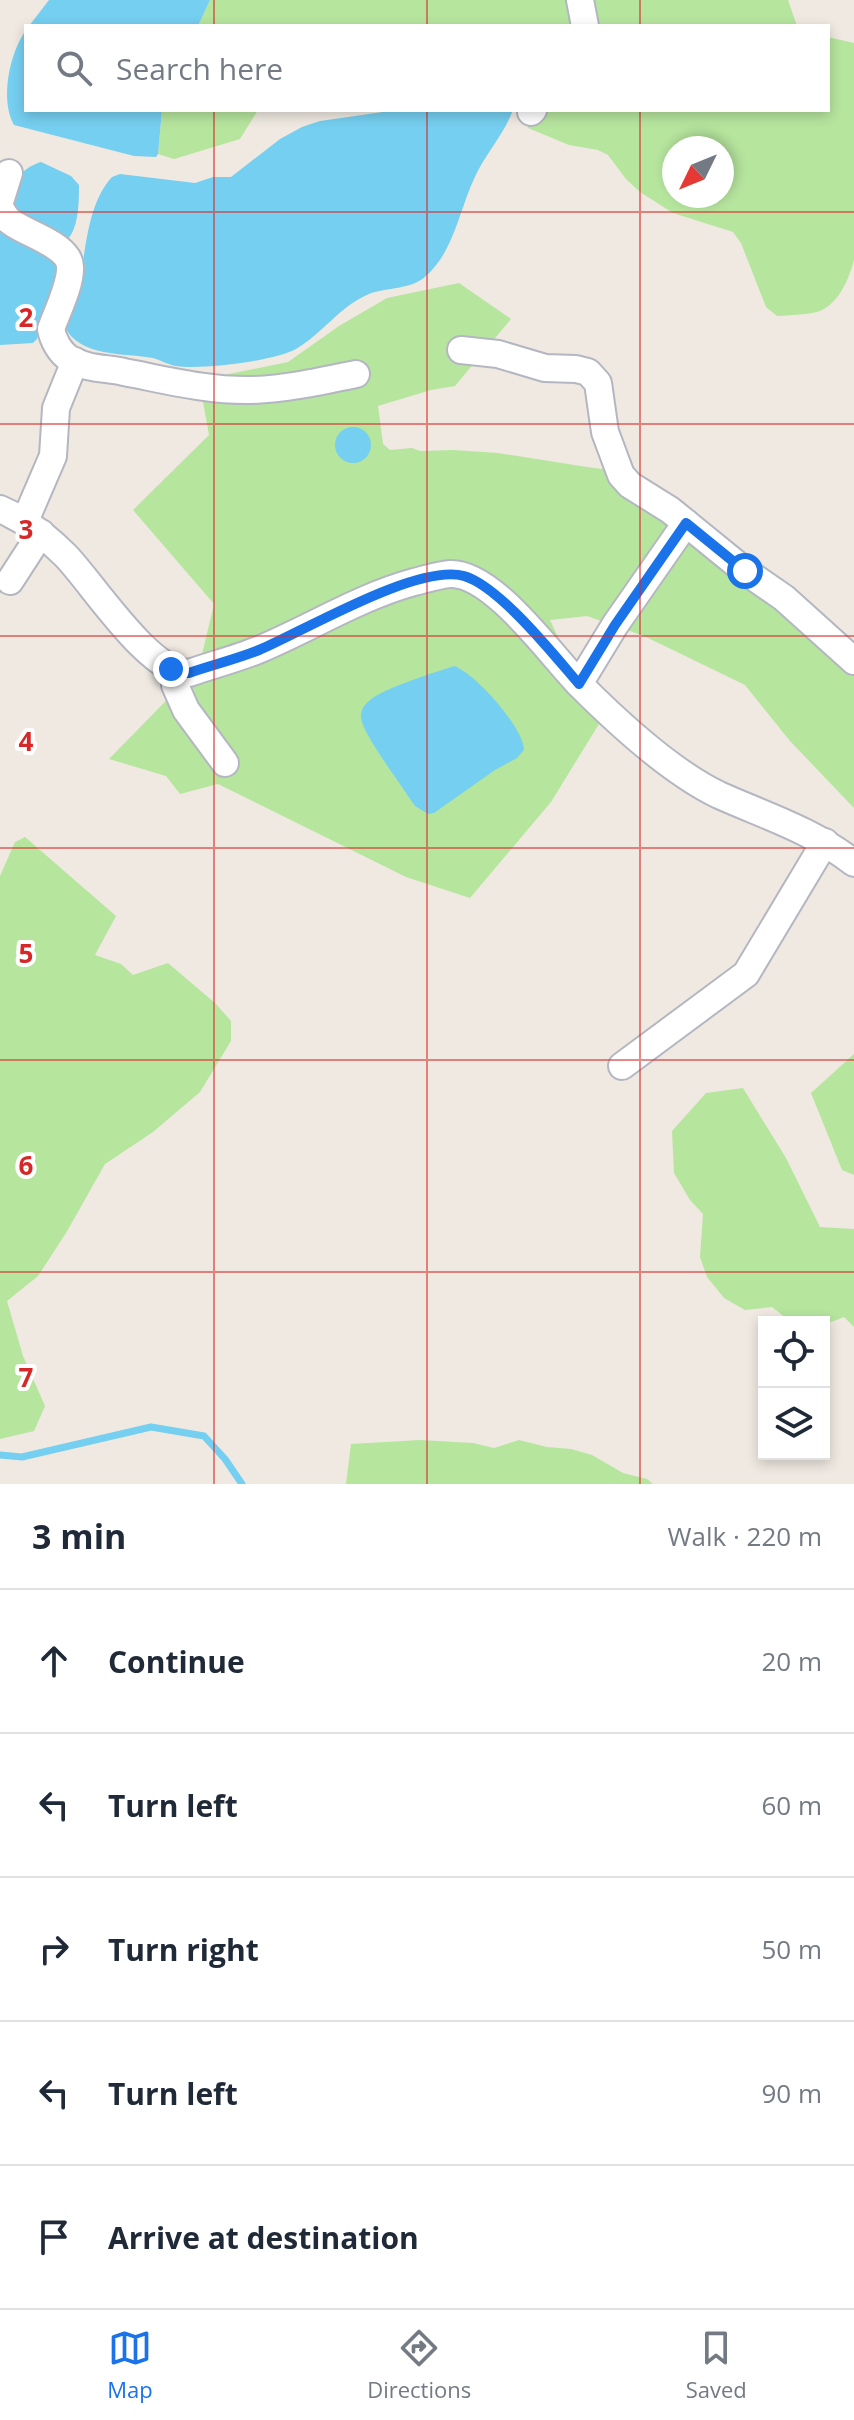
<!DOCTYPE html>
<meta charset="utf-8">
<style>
:root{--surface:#fff;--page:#f2f2f3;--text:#1f2937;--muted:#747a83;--line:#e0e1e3;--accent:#1a73e8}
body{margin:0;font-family:"Open Sans",sans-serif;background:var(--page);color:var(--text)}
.controls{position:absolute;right:24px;bottom:24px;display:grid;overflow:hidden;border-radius:0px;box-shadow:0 4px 12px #0003}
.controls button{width:72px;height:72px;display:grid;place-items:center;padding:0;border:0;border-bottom:2px solid var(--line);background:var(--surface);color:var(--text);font:40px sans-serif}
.compass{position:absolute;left:662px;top:136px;width:72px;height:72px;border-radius:50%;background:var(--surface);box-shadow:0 4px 12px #0003;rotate:227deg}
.stop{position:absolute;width:24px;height:24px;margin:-18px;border:6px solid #1a73e8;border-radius:50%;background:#fff}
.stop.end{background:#1a73e8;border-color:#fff;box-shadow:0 2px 8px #0008}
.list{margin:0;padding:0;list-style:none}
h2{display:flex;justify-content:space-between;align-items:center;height:104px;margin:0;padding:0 32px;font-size:34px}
h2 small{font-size:26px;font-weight:400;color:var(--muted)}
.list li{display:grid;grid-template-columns:52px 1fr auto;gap:24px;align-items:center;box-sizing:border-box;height:144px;padding:0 32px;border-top:2px solid var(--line)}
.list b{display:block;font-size:30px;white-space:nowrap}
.list em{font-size:26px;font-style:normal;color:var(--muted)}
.icon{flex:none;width:44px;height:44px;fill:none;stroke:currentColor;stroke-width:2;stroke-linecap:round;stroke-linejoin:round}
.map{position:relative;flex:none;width:854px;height:1484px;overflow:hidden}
.search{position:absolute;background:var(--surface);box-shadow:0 4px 12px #0003;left:24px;right:24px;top:24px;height:88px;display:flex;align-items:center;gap:20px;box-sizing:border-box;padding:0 28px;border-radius:0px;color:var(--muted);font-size:30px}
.sheet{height:824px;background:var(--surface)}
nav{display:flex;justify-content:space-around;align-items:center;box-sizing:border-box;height:112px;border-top:2px solid var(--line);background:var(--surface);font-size:22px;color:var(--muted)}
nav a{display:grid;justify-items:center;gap:4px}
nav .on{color:var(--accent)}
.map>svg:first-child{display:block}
.green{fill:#b6e59e;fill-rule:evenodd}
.water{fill:#75cff0}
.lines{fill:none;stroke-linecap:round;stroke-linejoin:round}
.stream{stroke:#75cff0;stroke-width:7}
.street-casing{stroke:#b4b7c1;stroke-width:30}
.street{stroke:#fff;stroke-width:26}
.route{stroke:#1a73e8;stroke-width:10}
.grid{fill:none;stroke:#d62828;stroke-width:2;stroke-opacity:0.55}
.grid-label{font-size:26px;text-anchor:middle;font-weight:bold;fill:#d62828;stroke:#fff;stroke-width:8;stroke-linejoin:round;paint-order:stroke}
</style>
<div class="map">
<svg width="854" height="1484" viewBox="0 0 854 1484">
<rect width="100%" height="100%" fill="#efe9e1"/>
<g class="green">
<polygon points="210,0 788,0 797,26 198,26"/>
<path d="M828 37 854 43V260C849 279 838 306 817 312 805 315 790 315 777 316L766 307 741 243 733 232 673 213 640 192 626 179 608 155 598 150 569 145 528 128 523 110H828ZM674 148H722V196H674Z"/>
<polygon points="162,110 258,110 240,139 174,159 158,154"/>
<polygon points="459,283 511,319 455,386 431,390 378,406 383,444 390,450 412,448 420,451 454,450 498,453 587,467 602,469 608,466 743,577 854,676 854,808 790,741 745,685 644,636 587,616 550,620 599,724 551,802 470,898 406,877 218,784 180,794 166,776 109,759 199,667 214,604 133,510 209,435 199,380 288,362 339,326 387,298"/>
<polygon points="25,837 116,916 95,955 121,964 133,975 168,963 216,1004 231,1021 231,1041 200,1092 153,1132 105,1164 66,1233 38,1276 7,1301 23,1356 45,1406 34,1431 0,1439 0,876 15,842"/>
<polygon points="854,1054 854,1175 842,1170 811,1093"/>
<polygon points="743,1088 786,1158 820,1227 854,1229 854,1327 844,1317 824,1325 824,1322 791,1322 772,1307 745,1310 724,1298 707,1277 700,1257 703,1214 690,1200 674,1173 672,1131 706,1093"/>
<polygon points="420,1440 473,1443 494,1448 519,1440 547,1447 571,1449 592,1455 623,1473 647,1479 653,1484 346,1484 351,1444"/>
</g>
<g class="water">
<polygon points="49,0 210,0 198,26 29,26"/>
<path d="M26 30V110H162L158 154 156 157 134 156 14 125C0 100 9 54 26 30Z"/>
<path d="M397 110H513C504 135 485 154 474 179 459 211 454 251 426 276 411 290 387 287 369 294 340 306 322 334 296 349 274 361 201 370 176 366 168 365 161 360 153 358 125 353 79 357 65 327 69 313 75 299 79 285 86 251 87 204 112 177L120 174 195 183 213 177H231L280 139 302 127 320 121Z"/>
<path d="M41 162 71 176 79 185C79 201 79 230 66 241L15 216C14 210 11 202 11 196 11 179 27 166 41 162Z"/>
<polygon points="0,226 62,264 37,339 33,343 0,345"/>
<circle cx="353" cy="445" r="18"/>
<path d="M454 666C475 673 524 728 524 750L517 758 495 770 434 813 428 814 415 806 408 796C398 780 362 733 361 717 361 710 364 705 369 701 383 688 434 673 454 666Z"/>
</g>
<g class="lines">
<polyline class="stream" points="0,1455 22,1457 151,1427 204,1436 225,1459 242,1484"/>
<g class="street-casing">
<g id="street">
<polyline points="580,0 585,26"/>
<polyline points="531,112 533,110"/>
<polyline points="0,202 9,173"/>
<path d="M0 207C3 213 5 218 11 222 26 234 70 245 70 267 71 284 57 312 51 329 53 340 60 353 70 359 86 369 106 368 124 372 166 380 208 391 252 390 286 389 322 381 356 374"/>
<polyline points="461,350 498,354 545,368 576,369 588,372 598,383 605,432 621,475 630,485 670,510 745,571 784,598 854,661"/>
<path d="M0 509C26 520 46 536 66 556 93 584 149 673 189 673 212 665 236 659 258 650 311 628 359 597 414 582 426 579 438 575 450 574 493 572 552 657 581 686 618 723 671 772 719 795 768 817 810 829 854 863"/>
<polyline points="25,521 53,456 56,408 75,361"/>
<polyline points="10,581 41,533"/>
<polyline points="180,673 175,685 186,710 225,763"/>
<polyline points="579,684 615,625 686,523"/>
<polyline points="622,1066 746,974 825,842"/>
</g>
</g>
<use href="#street" class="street"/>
</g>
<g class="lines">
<path class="route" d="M171 669 180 673H189C212 665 237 659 259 650 304 631 418 563 464 576 499 586 554 655 579 684L615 625 686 523 745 571"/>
</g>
<path class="grid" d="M214 0V26M427 0V26M640 0V26M214 110V1484M427 110V1484M640 110V1484M0 212H854M0 424H854M0 636H854M0 848H854M0 1060H854M0 1272H854"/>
<g class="grid-label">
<text x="26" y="327">2</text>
<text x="26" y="539">3</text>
<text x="26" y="751">4</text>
<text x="26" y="963">5</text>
<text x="26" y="1175">6</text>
<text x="26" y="1387">7</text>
</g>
</svg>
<div class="controls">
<button><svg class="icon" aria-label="locate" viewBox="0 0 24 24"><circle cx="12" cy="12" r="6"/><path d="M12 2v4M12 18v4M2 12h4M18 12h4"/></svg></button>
<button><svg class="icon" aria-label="layers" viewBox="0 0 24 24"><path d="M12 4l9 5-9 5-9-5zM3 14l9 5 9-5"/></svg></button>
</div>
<svg class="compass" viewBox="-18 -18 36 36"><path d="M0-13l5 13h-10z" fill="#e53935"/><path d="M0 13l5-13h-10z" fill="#747a83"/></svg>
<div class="stop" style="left:745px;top:571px"></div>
<div class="stop end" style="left:171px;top:669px"></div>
<div class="search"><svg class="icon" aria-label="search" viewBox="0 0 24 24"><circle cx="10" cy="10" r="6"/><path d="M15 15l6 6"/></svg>Search here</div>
</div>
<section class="sheet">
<h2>3 min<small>Walk · 220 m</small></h2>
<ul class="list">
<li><svg class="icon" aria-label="ahead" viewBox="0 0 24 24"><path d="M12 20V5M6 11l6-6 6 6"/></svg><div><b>Continue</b></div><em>20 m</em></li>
<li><svg class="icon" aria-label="left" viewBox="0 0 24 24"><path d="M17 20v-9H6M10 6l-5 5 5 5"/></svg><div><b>Turn left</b></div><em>60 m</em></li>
<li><svg class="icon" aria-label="right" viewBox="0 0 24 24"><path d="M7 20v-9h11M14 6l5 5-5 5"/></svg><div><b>Turn right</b></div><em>50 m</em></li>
<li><svg class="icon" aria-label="left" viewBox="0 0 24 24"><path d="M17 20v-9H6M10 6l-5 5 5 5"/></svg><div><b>Turn left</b></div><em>90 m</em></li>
<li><svg class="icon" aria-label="arrive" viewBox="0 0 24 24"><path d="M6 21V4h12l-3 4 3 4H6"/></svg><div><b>Arrive at destination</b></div></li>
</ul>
</section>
<nav>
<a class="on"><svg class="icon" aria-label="map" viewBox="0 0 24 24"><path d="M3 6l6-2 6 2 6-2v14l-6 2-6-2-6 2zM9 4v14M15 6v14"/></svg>Map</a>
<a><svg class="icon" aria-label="directions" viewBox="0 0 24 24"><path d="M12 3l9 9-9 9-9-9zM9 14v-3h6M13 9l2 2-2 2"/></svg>Directions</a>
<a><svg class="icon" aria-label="saved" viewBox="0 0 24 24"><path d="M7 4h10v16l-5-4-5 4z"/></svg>Saved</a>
</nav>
